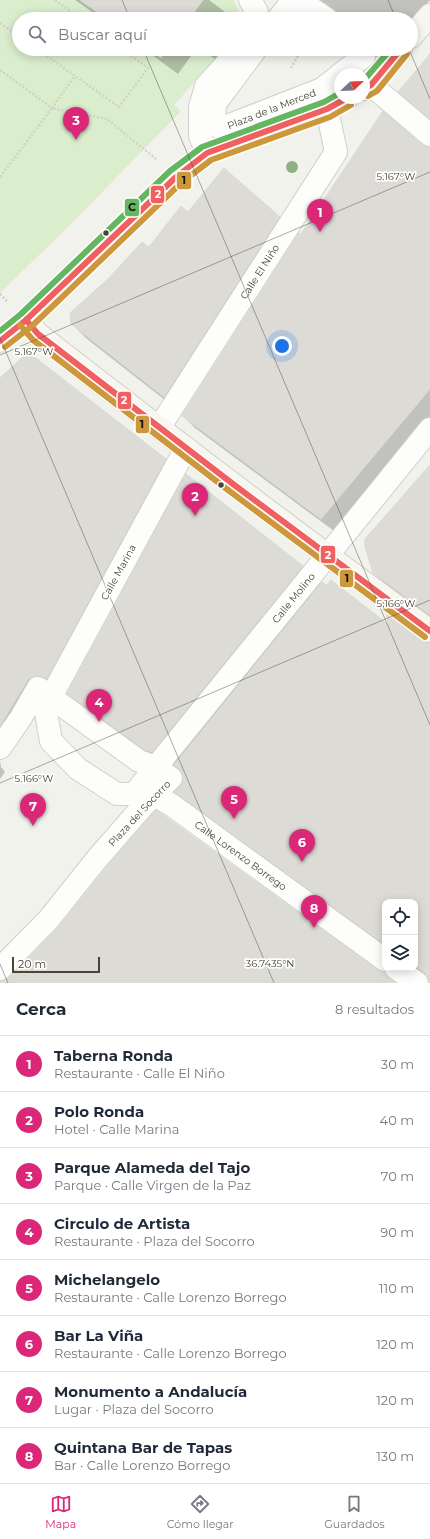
<!DOCTYPE html>
<html lang="es">
<meta charset="utf-8">
<style>
:root{--surface:#fff;--page:#f2f2f3;--text:#1f2937;--muted:#747a83;--line:#e0e1e3;--accent:#db2777}
body{margin:0;font-family:Montserrat,sans-serif;background:var(--page);color:var(--text)}
.controls{position:absolute;right:12px;bottom:12px;display:grid;overflow:hidden;border-radius:8px;box-shadow:0 2px 10px #0003}
.controls button{width:36px;height:36px;display:grid;place-items:center;padding:0;border:0;border-bottom:1px solid var(--line);background:var(--surface);color:var(--text);font:20px sans-serif}
.compass{position:absolute;left:334px;top:68px;width:36px;height:36px;border-radius:50%;background:var(--surface);box-shadow:0 2px 10px #0003;rotate:67deg}
.scale{position:absolute;left:12px;bottom:10px;width:88px;box-sizing:border-box;padding-left:4px;border:2px solid #494638;border-top:0;font-size:11px;line-height:14px;white-space:nowrap;color:#494638;-webkit-text-stroke:3px #fff;paint-order:stroke}
.you{position:absolute;left:282px;top:346px;width:14px;height:14px;margin:-10px;border:3px solid #fff;border-radius:50%;background:#1a73e8;box-shadow:0 0 0 6px #1a73e833}
.badge{display:grid;place-items:center;width:26px;height:26px;border-radius:50%;background:var(--accent);color:#fff;font-size:13px;font-weight:700}
.pin{position:absolute;translate:-50% -33px;filter:drop-shadow(0 1px 2px #0008)}
.pin::after{content:'';position:absolute;top:21px;width:14px;height:12px;background:inherit;clip-path:polygon(0 0,100% 0,50% 100%)}
.list{margin:0;padding:0;list-style:none}
h2{display:flex;justify-content:space-between;align-items:center;height:52px;margin:0;padding:0 16px;font-size:17px}
h2 small{font-size:13px;font-weight:400;color:var(--muted)}
.list li{display:grid;grid-template-columns:26px 1fr auto;gap:12px;align-items:center;box-sizing:border-box;height:56px;padding:0 16px;border-top:1px solid var(--line)}
.list b{display:block;font-size:15px;white-space:nowrap}
.list p{margin:0;font-size:13px;white-space:nowrap;color:var(--muted)}
.list em{font-size:13px;font-style:normal;color:var(--muted)}
.icon{flex:none;width:22px;height:22px;fill:none;stroke:currentColor;stroke-width:2;stroke-linecap:round;stroke-linejoin:round}
.map{position:relative;flex:none;width:430px;height:983px;overflow:hidden}
.search{position:absolute;background:var(--surface);box-shadow:0 2px 10px #0003;left:12px;right:12px;top:12px;height:44px;display:flex;align-items:center;gap:10px;box-sizing:border-box;padding:0 14px;border-radius:22px;color:var(--muted);font-size:15px}
.sheet{height:500px;background:var(--surface)}
nav{display:flex;justify-content:space-around;align-items:center;box-sizing:border-box;height:56px;border-top:1px solid var(--line);background:var(--surface);font-size:11px;color:var(--muted)}
nav a{display:grid;justify-items:center;gap:2px}
nav .on{color:var(--accent)}
.map>svg:first-child{display:block}
.green{fill:#daedcd}
.shadow{fill:#0003}
.building{fill:#dcdbd5;stroke:#dbdad2}
.lines{fill:none;stroke-linecap:round;stroke-linejoin:round}
.street-casing{stroke:#d0d0ca;stroke-width:24}
.secondary-casing{stroke:#d2d0c4;stroke-width:24}
.path{stroke:#d2d2cb;stroke-width:2.5;stroke-dasharray:2 2;stroke-linecap:butt}
.street{stroke:#fdfdfc;stroke-width:22}
.secondary{stroke:#f7f7f0;stroke-width:22}
.bus-1-casing{stroke:#fff;stroke-width:9}
.bus-2-casing{stroke:#fff;stroke-width:9}
.bus-3-casing{stroke:#fff;stroke-width:9}
.bus-1{stroke:#f06060;stroke-width:6}
.bus-2{stroke:#cd983c;stroke-width:6}
.bus-3{stroke:#65b661;stroke-width:6}
.tree{fill:#8cb282}
.ticks{fill:none;stroke:#494638;stroke-width:1;stroke-opacity:0.45}
.bus-dot{fill:#494638;stroke:#fff;stroke-width:1.5}
.labels{text-anchor:middle;stroke-width:3.5;stroke-linejoin:round;paint-order:stroke}
.street-label{font-size:10px;fill:#494638;stroke:#fff}
.ticks-label{font-size:10px;text-anchor:middle;fill:#494638;stroke:#fff;stroke-width:3.5;stroke-linejoin:round;paint-order:stroke}
.line-badge{stroke:#fff;stroke-width:1.5}
.badge-label{font-size:11px;text-anchor:middle;font-weight:bold;fill:#fff}
.pale-badge-label{font-size:11px;text-anchor:middle;font-weight:bold;fill:#111}
</style>
<div class="map">
<svg width="430" height="983" viewBox="0 0 430 983">
<rect width="100%" height="100%" fill="#f2f2ed"/>
<path class="green" d="M0 0H233C237 5 240 13 240 19H19V49H224L174 105 181 111 72 223 0 293Z"/>
<g class="shadow">
<polygon points="75,0 209,0 225,12 232,19 102,19"/>
<polygon points="292,0 430,0 411,24 411,19 340,19 326,8"/>
<polygon points="144,49 196,49 178,74"/>
<polygon points="201,49 228,49 219,62"/>
<polygon points="363,49 392,49 386,56 381,55 376,57"/>
<polygon points="430,155 430,417 334,531 195,428 183,416 301,236"/>
<polygon points="188,213 279,217 294,232 179,411 87,339 72,324 149,249"/>
<polygon points="0,380 165,460 178,473 52,688 2,754 0,760 1,767 5,772 0,779"/>
<polygon points="430,466 430,619 390,589 374,573"/>
<polygon points="302,567 321,585 391,628 430,644 430,981 410,968 415,968 415,902 385,902 385,948 192,808 176,792 184,780 183,773 174,763 169,769 86,711 68,693"/>
</g>
<g class="building">
<polygon points="80,0 203,0 189,19 107,19"/>
<polygon points="149,49 167,49 161,58"/>
<polygon points="430,54 430,119 398,92"/>
<polygon points="383,111 422,145 430,147 430,389 321,519 182,416 299,233 301,234"/>
<polygon points="224,168 280,217 164,397 71,324 70,313 108,279 142,242 149,247 181,206 188,212"/>
<polygon points="28,352 166,459 47,679 38,676 32,677 27,681 0,726 0,378"/>
<polygon points="430,465 430,615 373,573 365,547 365,539"/>
<polygon points="186,474 303,566 152,752 145,750 67,694"/>
<polygon points="331,580 389,625 386,614 423,641 430,643 430,983 425,973 415,966 415,902 385,902 385,945 174,792 180,786 183,780 182,773 174,765 322,582 327,585"/>
<polygon points="156,810 378,970 384,972 389,978 395,983 0,983 0,981 4,981 9,978 58,928 106,868"/>
</g>
<g class="lines">
<g class="street-casing">
<g id="street">
<polyline points="250,0 257,12 255,19"/>
<polyline points="299,0 327,19"/>
<polyline points="278,19 293,0"/>
<path id="s1" d="M256 49 215 104 214 120 219 127 227 126 322 89 340 75"/>
<polyline points="341,74 364,56 363,49"/>
<polyline points="371,85 430,135"/>
<polyline points="207,153 200,136 200,107 206,86 238,51"/>
<path id="s2" d="M159 428 336 152 327 109"/>
<path id="s3" d="M186 448 46 706V713L51 741 78 769 117 794H134L430 429"/>
<polyline points="0,748 20,719 38,688 139,761 156,767 171,778 143,806 96,860 49,919 0,969"/>
<path id="s4" d="M155 795 173 806 385 960"/>
<polyline points="396,968 417,983"/>
</g>
</g>
<g class="secondary-casing">
<g id="secondary">
<polyline points="411,37 430,15"/>
<polyline points="364,89 371,85 401,49"/>
<path d="M26 320 38 334C167 435 298 534 430 631"/>
<polyline points="0,341 26,320 176,177 207,153 327,109 347,98"/>
</g>
</g>
<g class="path">
<polyline points="55,0 81,19"/>
<polyline points="0,23 19,36"/>
<polyline points="37,49 119,107 148,68 122,49"/>
<polyline points="291,68 302,49"/>
<polyline points="0,70 52,108 75,76"/>
<polyline points="0,177 52,108 107,119 156,159"/>
<polyline points="0,294 7,301"/>
</g>
<use href="#street" class="street"/>
<use href="#secondary" class="secondary"/>
<g class="bus-1-casing">
<g id="bus-1">
<polyline points="364,89 371,85 401,49"/>
<polyline points="26,320 38,334 233,484 430,631"/>
<polyline points="0,341 26,320 176,177 207,153 327,109 347,98"/>
</g>
</g>
<g class="bus-2-casing">
<g id="bus-2">
<polyline points="368,96 377,91 407,54"/>
<polyline points="20,325 33,340 228,490 425,637"/>
<polyline points="5,347 32,326 181,183 211,160 330,117 351,105"/>
</g>
</g>
<g class="bus-3-casing">
<g id="bus-3">
<polyline points="364,80 391,49"/>
<polyline points="0,331 21,314 170,171 202,147 324,102 340,93"/>
</g>
</g>
<use href="#bus-1" class="bus-1"/>
<use href="#bus-2" class="bus-2"/>
<use href="#bus-3" class="bus-3"/>
</g>
<circle class="tree" cx="292" cy="167" r="6"/>
<path class="ticks" d="M122 0 130 19M388 0 396 19M143 49 430 725M409 49 430 99M0 338 274 983M0 355 430 172M0 783 430 600M0 964 8 983"/>
<g class="bus-dot">
<circle cx="106" cy="233" r="3.5"/>
<circle cx="221" cy="485" r="3.5"/>
</g>
<g class="labels">
<g class="street-label">
<text dy="4" stroke="none"><textPath href="#s1" startOffset="149">Plaza de la Merced</textPath></text>
<text dy="4" stroke="none"><textPath href="#s2" startOffset="186">Calle El Niño</textPath></text>
<text transform="translate(118 572) rotate(-61)" y="4">Calle Marina</text>
<text dy="4" stroke="none"><textPath href="#s3" startOffset="684">Calle Molino</textPath></text>
<text transform="translate(139 813) rotate(-47)" y="4">Plaza del Socorro</text>
<text dy="4" stroke="none"><textPath href="#s4" startOffset="105">Calle Lorenzo Borrego</textPath></text>
</g>
</g>
<g class="ticks-label">
<text x="396" y="180">5.167°W</text>
<text x="34" y="355">5.167°W</text>
<text x="396" y="607">5.166°W</text>
<text x="34" y="782">5.166°W</text>
<text x="270" y="967">36.7435°N</text>
</g>
<g class="line-badge">
<rect x="176" y="171" width="16" height="19" rx="4" fill="#cd983c"/>
<rect x="150" y="185" width="15" height="19" rx="4" fill="#f06060"/>
<rect x="124" y="198" width="16" height="19" rx="4" fill="#65b661"/>
<rect x="117" y="391" width="15" height="19" rx="4" fill="#f06060"/>
<rect x="135" y="415" width="15" height="19" rx="4" fill="#cd983c"/>
<rect x="320" y="545" width="16" height="19" rx="4" fill="#f06060"/>
<rect x="339" y="569" width="15" height="19" rx="4" fill="#cd983c"/>
</g>
<g class="badge-label">
<text x="158" y="198">2</text>
<text x="124" y="404">2</text>
<text x="328" y="559">2</text>
</g>
<g class="pale-badge-label">
<text x="184" y="184">1</text>
<text x="132" y="211">C</text>
<text x="142" y="428">1</text>
<text x="347" y="582">1</text>
</g>
</svg>
<div class="controls">
<button><svg class="icon" aria-label="locate" viewBox="0 0 24 24"><circle cx="12" cy="12" r="6"/><path d="M12 2v4M12 18v4M2 12h4M18 12h4"/></svg></button>
<button><svg class="icon" aria-label="layers" viewBox="0 0 24 24"><path d="M12 4l9 5-9 5-9-5zM3 14l9 5 9-5"/></svg></button>
</div>
<svg class="compass" viewBox="-18 -18 36 36"><path d="M0-13l5 13h-10z" fill="#e53935"/><path d="M0 13l5-13h-10z" fill="#747a83"/></svg>
<div class="scale">20 m</div>
<div class="you"></div>
<div class="pin badge" style="left:320px;top:232px">1</div>
<div class="pin badge" style="left:195px;top:516px">2</div>
<div class="pin badge" style="left:76px;top:140px">3</div>
<div class="pin badge" style="left:99px;top:722px">4</div>
<div class="pin badge" style="left:234px;top:819px">5</div>
<div class="pin badge" style="left:302px;top:862px">6</div>
<div class="pin badge" style="left:33px;top:826px">7</div>
<div class="pin badge" style="left:314px;top:928px">8</div>
<div class="search"><svg class="icon" aria-label="search" viewBox="0 0 24 24"><circle cx="10" cy="10" r="6"/><path d="M15 15l6 6"/></svg>Buscar aquí</div>
</div>
<section class="sheet">
<h2>Cerca<small>8 resultados</small></h2>
<ul class="list">
<li><span class="badge">1</span><div><b>Taberna Ronda</b><p>Restaurante · Calle El Niño</p></div><em>30 m</em></li>
<li><span class="badge">2</span><div><b>Polo Ronda</b><p>Hotel · Calle Marina</p></div><em>40 m</em></li>
<li><span class="badge">3</span><div><b>Parque Alameda del Tajo</b><p>Parque · Calle Virgen de la Paz</p></div><em>70 m</em></li>
<li><span class="badge">4</span><div><b>Circulo de Artista</b><p>Restaurante · Plaza del Socorro</p></div><em>90 m</em></li>
<li><span class="badge">5</span><div><b>Michelangelo</b><p>Restaurante · Calle Lorenzo Borrego</p></div><em>110 m</em></li>
<li><span class="badge">6</span><div><b>Bar La Viña</b><p>Restaurante · Calle Lorenzo Borrego</p></div><em>120 m</em></li>
<li><span class="badge">7</span><div><b>Monumento a Andalucía</b><p>Lugar · Plaza del Socorro</p></div><em>120 m</em></li>
<li><span class="badge">8</span><div><b>Quintana Bar de Tapas</b><p>Bar · Calle Lorenzo Borrego</p></div><em>130 m</em></li>
</ul>
</section>
<nav>
<a class="on"><svg class="icon" aria-label="map" viewBox="0 0 24 24"><path d="M3 6l6-2 6 2 6-2v14l-6 2-6-2-6 2zM9 4v14M15 6v14"/></svg>Mapa</a>
<a><svg class="icon" aria-label="directions" viewBox="0 0 24 24"><path d="M12 3l9 9-9 9-9-9zM9 14v-3h6M13 9l2 2-2 2"/></svg>Cómo llegar</a>
<a><svg class="icon" aria-label="saved" viewBox="0 0 24 24"><path d="M7 4h10v16l-5-4-5 4z"/></svg>Guardados</a>
</nav>
